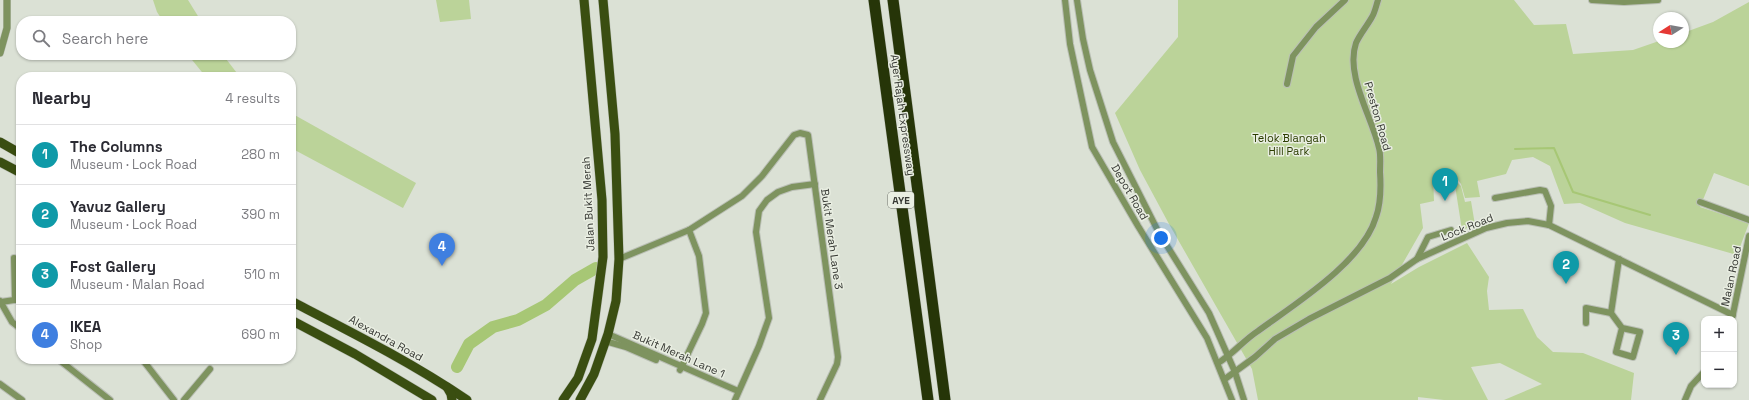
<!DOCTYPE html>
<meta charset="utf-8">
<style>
:root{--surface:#fff;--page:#f2f2f3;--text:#2b2b33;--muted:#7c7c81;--line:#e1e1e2;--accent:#b45309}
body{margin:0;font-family:"Space Grotesk",sans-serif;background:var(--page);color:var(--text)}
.controls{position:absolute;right:12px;bottom:12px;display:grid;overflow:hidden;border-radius:8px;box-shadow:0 1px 3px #0004}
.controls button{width:36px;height:36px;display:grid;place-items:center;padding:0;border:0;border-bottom:1px solid var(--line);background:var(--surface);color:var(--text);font:20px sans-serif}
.compass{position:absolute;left:1653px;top:12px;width:36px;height:36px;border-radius:50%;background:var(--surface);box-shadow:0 1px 3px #0004;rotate:259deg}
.you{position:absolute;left:1161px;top:238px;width:14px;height:14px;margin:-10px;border:3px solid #fff;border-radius:50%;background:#1a73e8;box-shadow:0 0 0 6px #1a73e833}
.badge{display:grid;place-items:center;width:26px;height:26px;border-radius:50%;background:var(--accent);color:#fff;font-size:13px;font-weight:700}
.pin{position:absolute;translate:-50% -33px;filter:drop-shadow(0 1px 2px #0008)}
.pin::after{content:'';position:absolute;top:21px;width:14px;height:12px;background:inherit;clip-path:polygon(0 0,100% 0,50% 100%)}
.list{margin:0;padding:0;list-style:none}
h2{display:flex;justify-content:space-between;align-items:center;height:52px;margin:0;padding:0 16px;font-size:17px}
h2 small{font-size:13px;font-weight:400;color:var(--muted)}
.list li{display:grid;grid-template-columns:26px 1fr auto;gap:12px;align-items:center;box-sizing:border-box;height:60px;padding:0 16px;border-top:1px solid var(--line)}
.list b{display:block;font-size:15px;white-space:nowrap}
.list p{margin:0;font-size:13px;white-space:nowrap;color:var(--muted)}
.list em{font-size:13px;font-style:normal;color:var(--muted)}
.icon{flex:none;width:22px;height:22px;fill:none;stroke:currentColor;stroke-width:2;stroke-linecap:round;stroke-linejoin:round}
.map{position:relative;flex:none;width:1749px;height:400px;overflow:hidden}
.search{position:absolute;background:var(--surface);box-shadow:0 1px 3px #0004;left:16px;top:16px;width:280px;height:44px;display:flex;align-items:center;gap:10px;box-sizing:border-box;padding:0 14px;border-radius:16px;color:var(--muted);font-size:15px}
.panel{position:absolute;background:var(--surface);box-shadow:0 1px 3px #0004;left:16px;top:72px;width:280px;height:292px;border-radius:16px}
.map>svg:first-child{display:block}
.green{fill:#bbd399}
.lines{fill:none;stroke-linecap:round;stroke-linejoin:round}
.stream{stroke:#a7c775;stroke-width:2}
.river{stroke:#a7c775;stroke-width:12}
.minor-casing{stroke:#babfb5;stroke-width:8}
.tertiary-casing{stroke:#babfb5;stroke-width:8}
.primary-casing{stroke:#babfb5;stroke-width:10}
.motorway-casing{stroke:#babfb5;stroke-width:12}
.minor{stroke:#7e935f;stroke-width:6}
.tertiary{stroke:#7e935f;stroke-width:7}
.primary{stroke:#3a4e11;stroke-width:9}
.motorway{stroke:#263508;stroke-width:11}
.labels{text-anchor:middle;stroke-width:3;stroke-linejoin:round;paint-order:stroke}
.shield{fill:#e9eee2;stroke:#6c6f68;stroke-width:1}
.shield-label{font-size:10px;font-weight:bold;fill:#363833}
.street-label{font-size:11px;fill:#363833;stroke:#e9eee2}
.park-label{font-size:11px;fill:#2b3d00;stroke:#e9eee2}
</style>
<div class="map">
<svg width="1749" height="400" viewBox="0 0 1749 400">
<rect width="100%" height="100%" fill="#dbe1d5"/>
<g class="green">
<polygon points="153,0 188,0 201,21 163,21 157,12"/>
<polygon points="436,0 469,0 471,19 440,22"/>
<polygon points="1178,0 1514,0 1534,25 1566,24 1573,54 1633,50 1659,41 1683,42 1683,33 1713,22 1749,2 1749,186 1714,173 1700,207 1749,223 1737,255 1625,223 1580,203 1564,204 1550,166 1533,157 1512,160 1506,174 1477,181 1480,197 1465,198 1461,184 1453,173 1433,177 1434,201 1420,204 1423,228 1391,284 1419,267 1467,243 1489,277 1487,291 1489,310 1523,309 1537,337 1553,352 1583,353 1634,373 1631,400 1504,400 1542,384 1500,363 1471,367 1488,400 1444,400 1418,397 1418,400 1258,400 1252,369 1169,224 1140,170 1115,113 1178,37"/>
<polygon points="188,55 223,55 240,77 206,77"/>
<polygon points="291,113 416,183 403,208 291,148"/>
<polygon points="1454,179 1461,186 1465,202 1471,201 1475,225 1462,230"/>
</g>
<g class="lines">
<polyline class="stream" points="1515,149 1554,148 1573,192 1650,215"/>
<polyline class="river" points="457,367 469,344 493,327 518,320 546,305 575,280 596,268"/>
<g class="minor-casing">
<g id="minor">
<polyline points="1065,0 1070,44 1092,147 1138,226 1207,338 1232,400"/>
<polyline points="1077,0 1083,39 1090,70 1113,142 1159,233 1209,313 1235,372 1244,400"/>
<polyline points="1592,0 1624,2 1658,0"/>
<polyline points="1287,84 1293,56 1316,27 1345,0"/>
<polyline points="1495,198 1540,190 1545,191 1551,206 1549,225"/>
<polyline points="1700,202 1749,220"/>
<polyline points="14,258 15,300"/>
<polyline points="619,259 689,230 742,196 762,176 794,135 800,133 808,135 838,357 837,364 820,400"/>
<polyline points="1417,259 1428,237 1451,230"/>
<polyline points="0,301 12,322 21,329"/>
<polyline points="1,302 21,299"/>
<polyline points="1611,313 1619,259"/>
<polyline points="1732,319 1749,236"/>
<polyline points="1586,323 1586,308 1611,313 1622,328 1640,332 1633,357 1616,352 1622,328"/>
<polyline points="608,334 738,391"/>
<polyline points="605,341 626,347 656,360"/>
<polyline points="58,359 110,400"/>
<polyline points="142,359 174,400"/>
<path d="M1218 363C1233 354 1244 340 1258 331 1295 304 1363 262 1376 217 1381 203 1381 187 1380 172 1380 164 1381 155 1379 148 1372 117 1345 75 1356 43 1360 34 1367 26 1372 17 1375 12 1376 6 1378 0"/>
<polyline points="680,370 702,324 706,313 699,256 689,230"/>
<polyline points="1225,379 1255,357 1275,339 1309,319 1390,278 1417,259 1486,228 1507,223 1528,221 1549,225 1733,315"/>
<polyline points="0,384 22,400"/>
<polyline points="184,400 210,369"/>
<polyline points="735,400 759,346 769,318 756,232 759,211 767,200 778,192 792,187 815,184"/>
<polyline points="1685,400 1691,386 1704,372"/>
</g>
</g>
<g class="tertiary-casing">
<polyline id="tertiary" points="0,53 7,28 7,0"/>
</g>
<g class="primary-casing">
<g id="primary">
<polyline points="0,142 21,154"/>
<polyline points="0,162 21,173"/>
<path d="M291 301C351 332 411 362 467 400"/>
<polyline points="291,320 355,354 432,400"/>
<polyline points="447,387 451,394 452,400"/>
<polyline points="563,400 578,378 592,339 603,257 602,200 584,0"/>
<polyline points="580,400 594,374 608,334 616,301 619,259 615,134 603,0"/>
</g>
</g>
<g class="motorway-casing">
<g id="motorway">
<polyline points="874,0 928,400"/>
<polyline points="893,0 945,400"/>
</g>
</g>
<use href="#minor" class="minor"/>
<use href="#tertiary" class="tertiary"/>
<use href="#primary" class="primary"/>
<use href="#motorway" class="motorway"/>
</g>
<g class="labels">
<rect class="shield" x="888" y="192" width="26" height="16" rx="3"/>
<g class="shield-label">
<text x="901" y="204">AYE</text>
</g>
<g class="street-label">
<text transform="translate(903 115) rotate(82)" y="4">Ayer Rajah Expressway</text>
<text transform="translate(1378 116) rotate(74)" y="4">Preston Road</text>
<text transform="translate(1130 192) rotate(60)" y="4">Depot Road</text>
<text transform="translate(588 204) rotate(-93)" y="4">Jalan Bukit Merah</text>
<text transform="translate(1467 227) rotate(-22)" y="4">Lock Road</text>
<text transform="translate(832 239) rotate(82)" y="4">Bukit Merah Lane 3</text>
<text transform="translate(1731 276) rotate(-78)" y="4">Malan Road</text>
<text transform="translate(386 338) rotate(29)" y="4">Alexandra Road</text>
<text transform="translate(679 354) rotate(24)" y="4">Bukit Merah Lane 1</text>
</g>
<g class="park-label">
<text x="1289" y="142">Telok Blangah<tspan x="1289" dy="13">Hill Park</tspan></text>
</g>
</g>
</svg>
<div class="controls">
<button>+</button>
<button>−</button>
</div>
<svg class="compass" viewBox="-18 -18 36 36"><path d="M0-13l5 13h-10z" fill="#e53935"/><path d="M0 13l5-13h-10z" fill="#7c7c81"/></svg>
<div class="you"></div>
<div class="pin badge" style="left:1445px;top:201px;background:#0f9aa8">1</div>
<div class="pin badge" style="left:1566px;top:284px;background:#0f9aa8">2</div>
<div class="pin badge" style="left:1676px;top:355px;background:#0f9aa8">3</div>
<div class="pin badge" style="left:442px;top:266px;background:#3f7fe0">4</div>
<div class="search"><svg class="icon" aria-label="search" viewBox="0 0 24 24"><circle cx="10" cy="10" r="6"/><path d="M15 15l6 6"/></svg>Search here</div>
<section class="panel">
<h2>Nearby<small>4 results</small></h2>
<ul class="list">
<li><span class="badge" style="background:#0f9aa8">1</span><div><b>The Columns</b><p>Museum · Lock Road</p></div><em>280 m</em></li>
<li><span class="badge" style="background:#0f9aa8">2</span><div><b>Yavuz Gallery</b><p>Museum · Lock Road</p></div><em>390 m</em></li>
<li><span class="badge" style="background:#0f9aa8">3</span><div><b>Fost Gallery</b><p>Museum · Malan Road</p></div><em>510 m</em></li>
<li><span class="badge" style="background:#3f7fe0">4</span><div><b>IKEA</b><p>Shop</p></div><em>690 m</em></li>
</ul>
</section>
</div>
